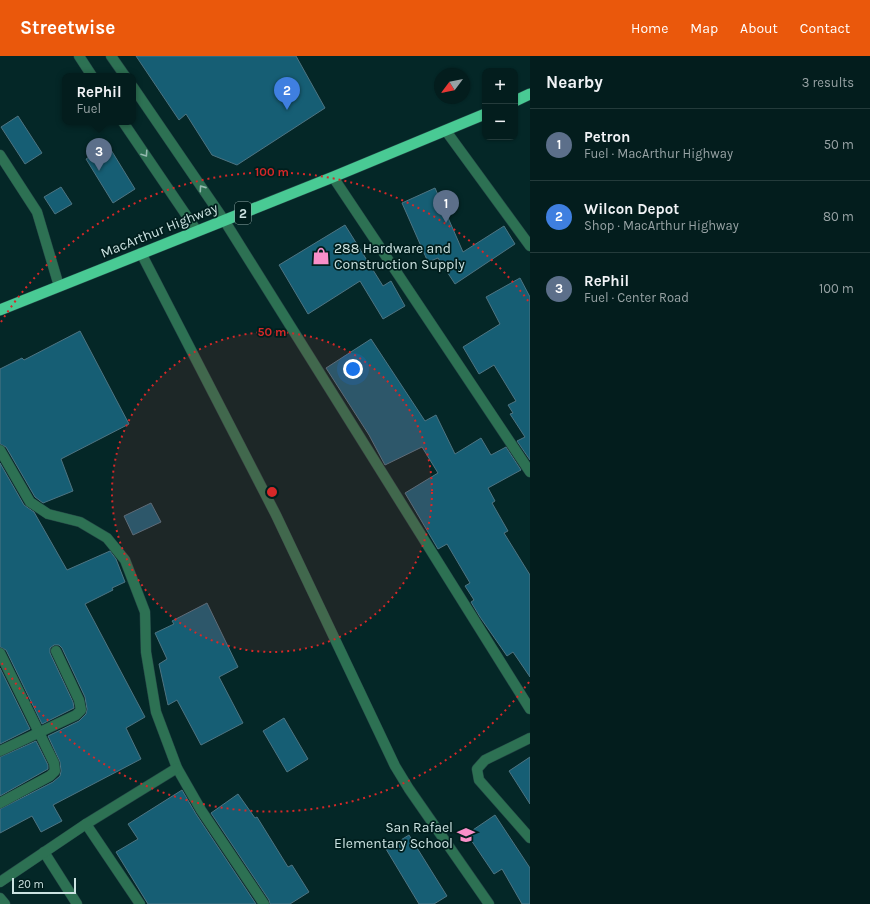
<!DOCTYPE html>
<meta charset="utf-8">
<style>
:root{--surface:#031d1d;--page:#112a2a;--text:#f1f3f6;--muted:#97a2a4;--line:#243b3b;--accent:#ea580c}
body{margin:0;font-family:Karla,sans-serif;background:var(--page);color:var(--text)}
.controls{position:absolute;right:12px;top:12px;display:grid;overflow:hidden;border-radius:8px;box-shadow:0 1px 3px #0004}
.controls button{width:36px;height:36px;display:grid;place-items:center;padding:0;border:0;border-bottom:1px solid var(--line);background:var(--surface);color:var(--text);font:20px sans-serif}
.compass{position:absolute;left:434px;top:12px;width:36px;height:36px;border-radius:50%;background:var(--surface);box-shadow:0 1px 3px #0004;rotate:238deg}
.scale{position:absolute;left:12px;bottom:10px;width:64px;box-sizing:border-box;padding-left:4px;border:2px solid #cbe2e1;border-top:0;font-size:11px;line-height:14px;white-space:nowrap;color:#cbe2e1;-webkit-text-stroke:3px #001e1d;paint-order:stroke}
.you{position:absolute;left:353px;top:313px;width:14px;height:14px;margin:-10px;border:3px solid #fff;border-radius:50%;background:#1a73e8;box-shadow:0 0 0 6px #1a73e833}
.badge{display:grid;place-items:center;width:26px;height:26px;border-radius:50%;background:var(--accent);color:#fff;font-size:13px;font-weight:700}
.pin{position:absolute;translate:-50% -33px;filter:drop-shadow(0 1px 2px #0008)}
.pin::after{content:'';position:absolute;top:21px;width:14px;height:12px;background:inherit;clip-path:polygon(0 0,100% 0,50% 100%)}
.popup{position:absolute;left:62px;top:17px;width:74px;height:52px;box-sizing:border-box;display:grid;place-content:center;border-radius:8px;background:var(--surface);filter:drop-shadow(0 1px 3px #0005);font-size:13px;white-space:nowrap;color:var(--muted)}
.popup b{font-size:15px;color:var(--text)}
.popup::after{content:'';position:absolute;left:50%;top:100%;margin-left:-8px;border:8px solid transparent;border-top-color:var(--surface)}
.list{margin:0;padding:0;list-style:none}
h2{display:flex;justify-content:space-between;align-items:center;height:52px;margin:0;padding:0 16px;font-size:17px}
h2 small{font-size:13px;font-weight:400;color:var(--muted)}
.list li{display:grid;grid-template-columns:26px 1fr auto;gap:12px;align-items:center;box-sizing:border-box;height:72px;padding:0 16px;border-top:1px solid var(--line)}
.list b{display:block;font-size:15px;white-space:nowrap}
.list p{margin:0;font-size:13px;white-space:nowrap;color:var(--muted)}
.list em{font-size:13px;font-style:normal;color:var(--muted)}
.map{position:relative;flex:none;width:530px;height:848px;overflow:hidden}
header{display:flex;align-items:center;gap:24px;box-sizing:border-box;height:56px;padding:0 20px;background:var(--accent);color:#fff}
header strong{font-size:19px}
nav{display:flex;gap:22px;margin-inline-start:auto;font-size:14px}
main{display:flex}
aside{flex:1;background:var(--surface)}
.map>svg:first-child{display:block}
.building{fill:#165e74;stroke:#4e7482}
.lines{fill:none;stroke-linecap:round;stroke-linejoin:round}
.service-casing{stroke:#244545;stroke-width:11}
.minor-casing{stroke:#244545;stroke-width:11}
.tertiary-casing{stroke:#244545;stroke-width:11}
.trunk-casing{stroke:#244545;stroke-width:12}
.service{stroke:#2d7153;stroke-width:10}
.minor{stroke:#2d7153;stroke-width:10}
.tertiary{stroke:#2d7153;stroke-width:10}
.trunk{stroke:#49ca94;stroke-width:11}
.oneway{stroke:#94baaf}
.ring{fill:none;stroke:#d62828;stroke-width:2;stroke-dasharray:2 4}
.labels{text-anchor:middle;stroke-width:3.5;stroke-linejoin:round;paint-order:stroke}
.shield{fill:#001e1d;stroke:#8ea7a6;stroke-width:1}
.shield-label{font-size:13px;font-weight:bold;fill:#cbe2e1}
.street-label{font-size:14px;fill:#cbe2e1;stroke:#001e1d}
.poi-label{font-size:14px;fill:#cbe2e1;stroke:#001e1d;text-anchor:start}
.centre{fill:#d62828;stroke:#001e1d;stroke-width:2}
.ring-label{font-size:12px;text-anchor:middle;font-weight:bold;fill:#d62828;stroke:#001e1d;stroke-width:3.5;stroke-linejoin:round;paint-order:stroke}
</style>
<header>
<strong>Streetwise</strong>
<nav><a>Home</a><a>Map</a><a>About</a><a>Contact</a></nav>
</header>
<main>
<div class="map">
<svg width="530" height="848" viewBox="0 0 530 848">
<rect width="100%" height="100%" fill="#042727"/>
<g class="building">
<polygon points="136,0 296,0 325,52 237,109 212,99 186,58 179,64"/>
<polygon points="18,60 42,97 25,108 1,71"/>
<polygon points="108,89 135,133 113,147 86,103"/>
<polygon points="61,131 72,148 55,158 44,141"/>
<polygon points="435,132 463,196 504,170 515,188 455,228 438,202 428,206 402,147"/>
<polygon points="345,169 383,230 391,225 405,250 383,263 360,225 308,258 279,209"/>
<polygon points="520,222 530,241 530,404 517,385 525,381 510,358 513,357 508,349 516,345 494,309 479,318 463,291 500,268 486,241"/>
<polygon points="80,275 129,368 61,403 73,435 43,447 35,441 6,391 0,388 0,313 22,302 24,304"/>
<polygon points="371,283 425,365 436,359 455,398 481,382 491,399 506,391 521,414 488,432 495,445 492,447 508,475 504,477 530,519 530,621 513,596 507,600 480,561 471,546 474,544 465,530 470,527 447,488 438,493 405,437 438,417 422,391 385,409 369,379 326,312"/>
<polygon points="0,407 24,449 34,456 67,514 110,495 116,503 125,526 112,532 113,534 85,548 145,661 126,672 141,703 53,749 62,765 41,776 32,760 0,777 0,753 53,726 60,720 61,715 60,706 48,680 79,665 86,658 87,653 85,641 62,592 59,589 54,589 50,592 50,597 73,646 74,652 42,668 6,594 0,591"/>
<polygon points="151,447 161,466 133,479 124,460"/>
<polygon points="207,547 238,611 219,621 243,667 201,689 177,644 168,649 159,608 167,603 155,577 174,568 172,565"/>
<polygon points="0,612 30,673 0,688"/>
<polygon points="284,662 308,703 287,716 263,675"/>
<polygon points="36,685 48,709 48,713 0,740 0,701"/>
<polygon points="530,701 530,748 509,715"/>
<polygon points="182,734 196,758 256,848 148,848 116,796 138,783 128,768"/>
<polygon points="238,738 255,762 257,761 288,811 292,809 309,836 290,848 270,848 269,844 211,757"/>
<polygon points="495,759 530,812 530,848 522,848 502,813 494,818 467,778"/>
<polygon points="409,779 447,840 434,848 419,848 386,793"/>
</g>
<g class="lines">
<g class="service-casing">
<g id="service">
<polyline points="0,99 37,156 59,230"/>
<polyline points="0,597 54,707 55,715 50,720 0,747"/>
<polyline points="0,695 76,659 81,654 79,644 56,595"/>
</g>
</g>
<g class="minor-casing">
<g id="minor">
<polyline points="79,0 92,20"/>
<polyline points="111,0 125,20"/>
<polyline points="133,31 224,164 530,653"/>
<polyline points="123,66 197,175"/>
<polyline points="446,75 530,190"/>
<polyline points="141,197 276,459 395,710 409,733 489,848"/>
<polyline points="0,394 30,446 48,458 80,466 107,482 125,504 145,556 146,596 156,656 177,712 201,754 264,848"/>
<polyline points="530,682 485,704 477,713 479,724 530,782"/>
<polyline points="86,768 140,848"/>
<polyline points="44,796 77,848"/>
<polyline points="0,826 86,768 177,712"/>
<polyline points="0,842 5,848"/>
</g>
</g>
<g class="tertiary-casing">
<polyline id="tertiary" points="333,121 530,416"/>
</g>
<g class="trunk-casing">
<g id="trunk">
<polyline points="515,45 530,38"/>
<polyline points="0,254 333,121 485,58"/>
</g>
</g>
<use href="#service" class="service"/>
<use href="#minor" class="minor"/>
<use href="#tertiary" class="tertiary"/>
<use href="#trunk" class="trunk"/>
</g>
<defs><path id="oneway-chevron" d="M-2-3.5L2.5 0L-2 3.5" fill="none" stroke-width="1.6" stroke-linecap="round" stroke-linejoin="round"/></defs>
<g class="oneway">
<use href="#oneway-chevron" transform="translate(145 98) rotate(56)"/>
<use href="#oneway-chevron" transform="translate(202 132) rotate(-125)"/>
</g>
<circle cx="272" cy="436" r="160" fill="#d62828" fill-opacity=".12"/>
<g class="ring">
<circle cx="272" cy="436" r="160"/>
<path d="M529 626A320 320 0 0 1 1 606M1 266A320 320 0 0 1 529 246"/>
</g>
<defs>
<g id="shop-bare" transform="scale(1.38)"><path d="M-5-2.5h2.3a2.7 3.5 0 0 1 5.4 0H5L5.5 6h-11ZM-1.5-2.5h3a1.5 2.3 0 0 0-3 0Z" fill="#f98fc9" stroke="#001e1d" stroke-width="2.5" paint-order="stroke"/></g>
<g id="school-bare" transform="scale(1.38)"><path d="M0-5L7-2L0 1L-7-2ZM-4 1L0 2.5L4 1V4Q0 6-4 4Z" fill="#f98fc9" stroke="#001e1d" stroke-width="2.5" paint-order="stroke"/></g>
</defs>
<g fill-rule="evenodd">
<use href="#shop-bare" x="321" y="200"/>
<use href="#school-bare" x="466" y="779"/>
</g>
<g class="labels">
<rect class="shield" x="235" y="146" width="16" height="22" rx="3"/>
<g class="shield-label">
<text x="243" y="162">2</text>
</g>
<g class="street-label">
<text transform="translate(159 174) rotate(-22)" y="5">MacArthur Highway</text>
</g>
<g class="poi-label">
<text x="334" y="197">288 Hardware and<tspan x="334" dy="16">Construction Supply</tspan></text>
<text x="453" y="776" text-anchor="end">San Rafael<tspan x="453" dy="16">Elementary School</tspan></text>
</g>
</g>
<circle cx="272" cy="436" r="6" class="centre"/>
<g class="ring-label">
<text x="272" y="120">100 m</text>
<text x="272" y="280">50 m</text>
</g>
</svg>
<div class="controls">
<button>+</button>
<button>−</button>
</div>
<svg class="compass" viewBox="-18 -18 36 36"><path d="M0-13l5 13h-10z" fill="#e53935"/><path d="M0 13l5-13h-10z" fill="#97a2a4"/></svg>
<div class="scale">20 m</div>
<div class="you"></div>
<div class="pin badge" style="left:446px;top:167px;background:#5c6f8a">1</div>
<div class="pin badge" style="left:287px;top:54px;background:#3f7fe0">2</div>
<div class="pin badge" style="left:99px;top:115px;background:#5c6f8a">3</div>
<div class="popup"><b>RePhil</b>Fuel</div>
</div>
<aside>
<h2>Nearby<small>3 results</small></h2>
<ul class="list">
<li><span class="badge" style="background:#5c6f8a">1</span><div><b>Petron</b><p>Fuel · MacArthur Highway</p></div><em>50 m</em></li>
<li><span class="badge" style="background:#3f7fe0">2</span><div><b>Wilcon Depot</b><p>Shop · MacArthur Highway</p></div><em>80 m</em></li>
<li><span class="badge" style="background:#5c6f8a">3</span><div><b>RePhil</b><p>Fuel · Center Road</p></div><em>100 m</em></li>
</ul>
</aside>
</main>
